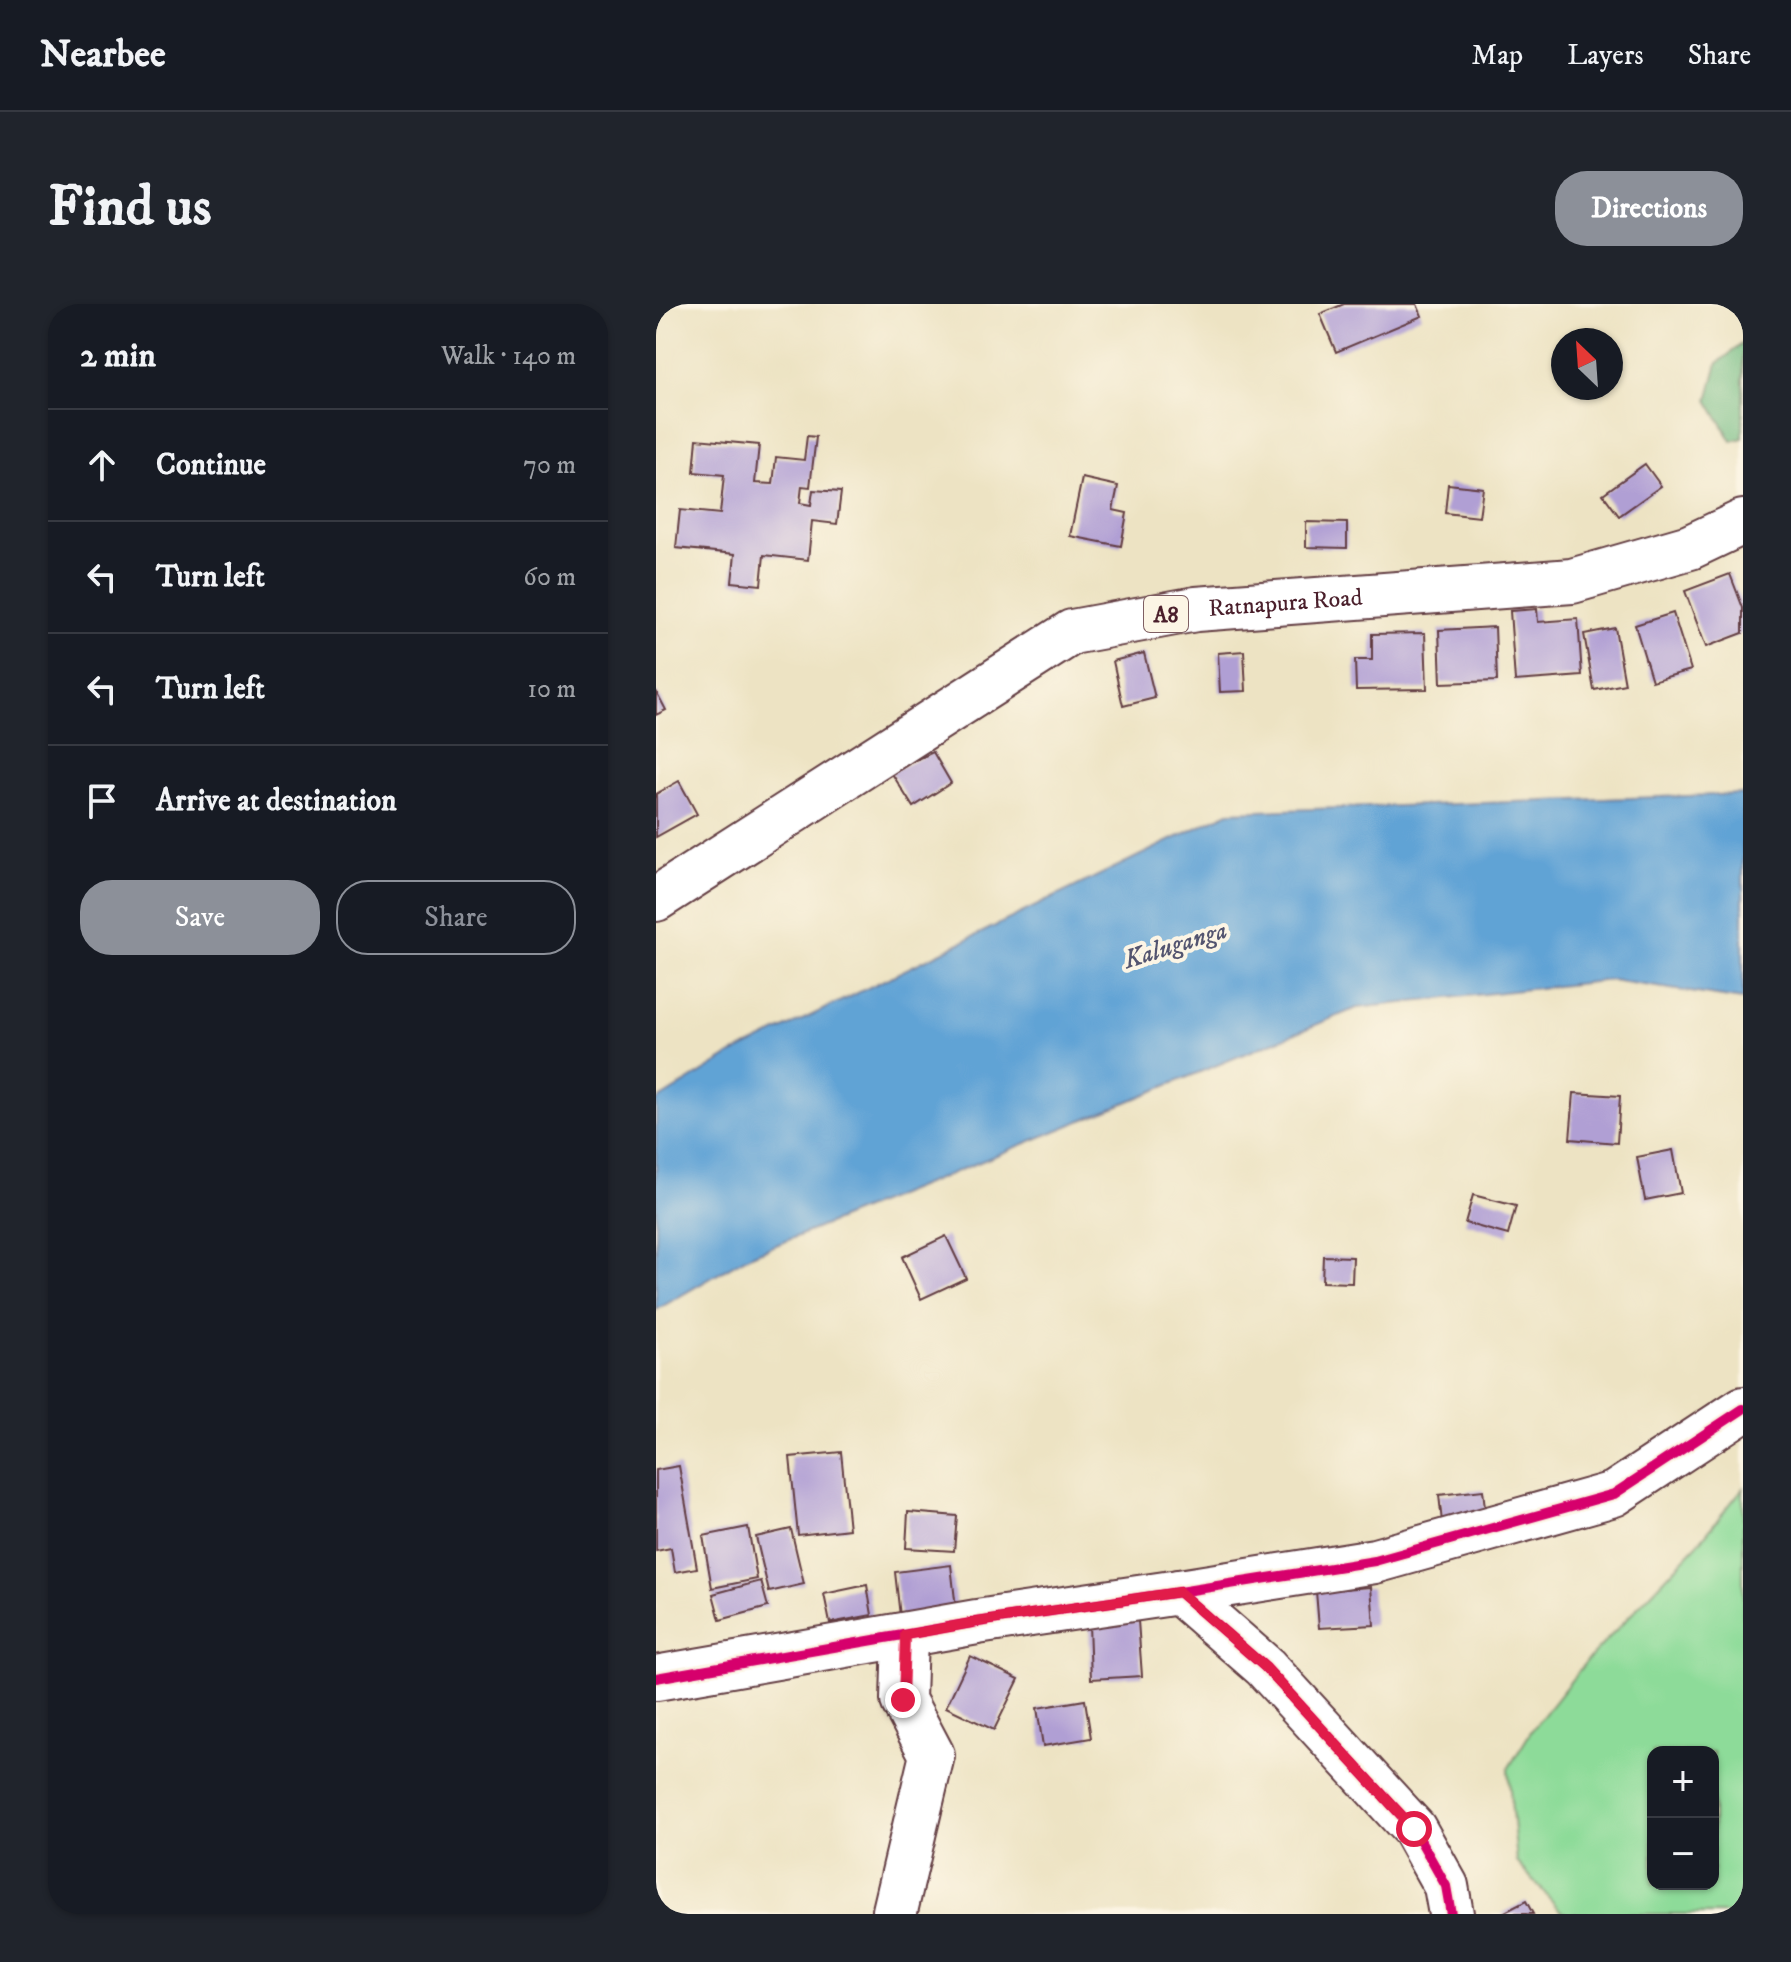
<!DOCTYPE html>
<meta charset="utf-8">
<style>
:root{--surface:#171b24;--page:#20242c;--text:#f1f3f6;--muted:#9ea1a6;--line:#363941;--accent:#8c9099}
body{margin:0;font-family:"IM FELL DW Pica",serif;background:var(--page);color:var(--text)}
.controls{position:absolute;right:24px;bottom:24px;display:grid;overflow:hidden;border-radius:16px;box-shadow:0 2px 6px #0004}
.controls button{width:72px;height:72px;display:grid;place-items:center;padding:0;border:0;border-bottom:2px solid var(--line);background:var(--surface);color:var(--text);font:40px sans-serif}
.compass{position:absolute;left:895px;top:24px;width:72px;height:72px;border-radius:50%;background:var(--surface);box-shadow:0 2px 6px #0004;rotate:335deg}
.stop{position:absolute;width:24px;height:24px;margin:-18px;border:6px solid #e11d48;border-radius:50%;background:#fff}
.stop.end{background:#e11d48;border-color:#fff;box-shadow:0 2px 8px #0008}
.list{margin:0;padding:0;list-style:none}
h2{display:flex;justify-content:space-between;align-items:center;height:104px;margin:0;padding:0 32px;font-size:34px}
h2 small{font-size:26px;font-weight:400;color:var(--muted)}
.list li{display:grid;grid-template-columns:52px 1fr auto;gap:24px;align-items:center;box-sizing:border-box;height:112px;padding:0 32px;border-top:2px solid var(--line)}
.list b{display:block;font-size:30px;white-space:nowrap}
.list em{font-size:26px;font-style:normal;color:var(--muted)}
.actions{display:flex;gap:16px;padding:24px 32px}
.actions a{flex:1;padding:18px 0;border:2px solid var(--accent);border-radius:32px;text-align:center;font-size:28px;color:var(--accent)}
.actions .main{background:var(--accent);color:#fff}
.icon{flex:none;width:44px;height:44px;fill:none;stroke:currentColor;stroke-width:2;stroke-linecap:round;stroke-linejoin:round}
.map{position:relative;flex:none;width:1087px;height:1610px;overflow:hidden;border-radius:32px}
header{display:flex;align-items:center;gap:48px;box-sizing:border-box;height:112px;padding:0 40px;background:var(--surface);border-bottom:2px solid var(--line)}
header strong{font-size:38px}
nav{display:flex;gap:44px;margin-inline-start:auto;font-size:28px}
.intro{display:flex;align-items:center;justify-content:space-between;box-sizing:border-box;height:192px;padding:0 48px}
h1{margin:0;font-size:56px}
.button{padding:20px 36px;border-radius:32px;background:var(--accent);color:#fff;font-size:28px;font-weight:700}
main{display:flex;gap:48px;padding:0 48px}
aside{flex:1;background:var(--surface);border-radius:32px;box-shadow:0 2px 6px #0004}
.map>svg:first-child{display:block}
.green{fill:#8ddb99;stroke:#6c7d62;stroke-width:2;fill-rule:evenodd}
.forest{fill:#72bb81;stroke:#5e6d56;stroke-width:2}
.water{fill:#61a3d5;stroke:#566180;stroke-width:2}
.building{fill:#b09fd4}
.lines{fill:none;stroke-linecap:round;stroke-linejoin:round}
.minor-casing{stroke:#623c42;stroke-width:48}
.highway-casing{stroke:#623c42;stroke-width:48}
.minor{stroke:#fff;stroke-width:44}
.highway{stroke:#fff;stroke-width:44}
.cycleway-casing{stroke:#fcf5e5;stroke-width:15}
.cycleway{stroke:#d6006c;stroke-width:10}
.route{stroke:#e11d48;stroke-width:10}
.labels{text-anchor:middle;stroke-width:8;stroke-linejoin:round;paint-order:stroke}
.shield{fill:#fcf5e5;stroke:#7f5f63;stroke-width:2}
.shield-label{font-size:22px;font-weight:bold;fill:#4a1f2b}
.street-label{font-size:24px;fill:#4a1f2b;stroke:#fcf5e5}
.water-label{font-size:26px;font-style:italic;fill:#53546f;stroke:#fcf5e5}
</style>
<header>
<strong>Nearbee</strong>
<nav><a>Map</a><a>Layers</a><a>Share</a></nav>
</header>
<div class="intro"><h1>Find us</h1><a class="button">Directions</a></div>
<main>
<aside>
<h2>2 min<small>Walk · 140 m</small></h2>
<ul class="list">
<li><svg class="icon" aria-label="ahead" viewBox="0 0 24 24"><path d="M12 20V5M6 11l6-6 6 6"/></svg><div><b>Continue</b></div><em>70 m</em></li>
<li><svg class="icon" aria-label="left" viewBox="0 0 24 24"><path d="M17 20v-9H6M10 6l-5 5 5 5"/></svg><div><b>Turn left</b></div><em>60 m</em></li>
<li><svg class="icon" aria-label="left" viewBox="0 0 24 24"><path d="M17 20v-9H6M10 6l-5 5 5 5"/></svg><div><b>Turn left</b></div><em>10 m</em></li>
<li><svg class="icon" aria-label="arrive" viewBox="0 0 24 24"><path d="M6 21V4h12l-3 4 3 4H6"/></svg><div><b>Arrive at destination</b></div></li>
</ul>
<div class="actions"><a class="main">Save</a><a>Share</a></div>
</aside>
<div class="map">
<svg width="1087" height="1610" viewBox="0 0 1087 1610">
<rect width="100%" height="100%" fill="#fcf5e5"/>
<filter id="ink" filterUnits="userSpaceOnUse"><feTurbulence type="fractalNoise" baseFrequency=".0125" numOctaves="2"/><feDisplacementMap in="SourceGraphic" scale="16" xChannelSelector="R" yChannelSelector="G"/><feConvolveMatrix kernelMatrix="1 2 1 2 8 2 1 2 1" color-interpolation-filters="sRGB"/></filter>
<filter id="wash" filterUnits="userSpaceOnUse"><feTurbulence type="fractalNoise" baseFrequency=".006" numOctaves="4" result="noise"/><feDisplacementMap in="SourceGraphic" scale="32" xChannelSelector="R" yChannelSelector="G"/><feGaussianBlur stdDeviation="1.8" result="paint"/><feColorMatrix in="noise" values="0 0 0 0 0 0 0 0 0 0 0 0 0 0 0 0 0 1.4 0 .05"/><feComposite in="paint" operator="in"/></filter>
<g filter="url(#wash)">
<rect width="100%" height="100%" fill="#ede3c3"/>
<path class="green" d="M1087 1184V1610H911L905 1607 861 1558 852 1465 876 1426 929 1359 1041 1241ZM997 1448H1057V1580H997Z"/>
<polygon class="forest" points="1087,39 1087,134 1076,137 1052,96 1062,59"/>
<polygon class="water" points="1087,490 1087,696 955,676 701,704 93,952 0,1006 0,797 76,750 573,508"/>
<g id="blocks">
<g class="building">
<polygon points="688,0 761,0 766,12 680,48 664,10"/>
<polygon points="151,132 160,133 154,183 146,182 144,199 155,201 157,186 185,188 181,220 156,217 152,256 108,251 105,281 76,278 79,250 20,244 24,206 64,210 68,171 38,168 41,135 103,141 99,179 117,180 120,153 148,156"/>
<polygon points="989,160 1005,182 963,212 947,190"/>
<polygon points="426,174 462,182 457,206 471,209 465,242 414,232"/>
<polygon points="792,180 827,184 823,213 789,209"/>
<polygon points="650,218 691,219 691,244 650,243"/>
<polygon points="1074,270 1087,304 1087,329 1050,343 1029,287"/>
<polygon points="881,305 882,318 922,315 926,372 859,377 854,307"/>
<polygon points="1017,309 1035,366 996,377 979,321"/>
<polygon points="839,323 841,377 785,379 783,326"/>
<polygon points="959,324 969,380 938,386 928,330"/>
<polygon points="769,329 771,385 700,386 699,356 716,356 716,330"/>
<polygon points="588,347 590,387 564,388 562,349"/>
<polygon points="488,349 499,394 467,402 457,357"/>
<polygon points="0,387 10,406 0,411"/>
<polygon points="277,448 295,479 257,503 235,468"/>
<polygon points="23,477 41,510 0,533 0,490"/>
<polygon points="918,789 964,792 961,839 914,835"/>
<polygon points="1017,846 1025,889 989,896 981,853"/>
<polygon points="817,891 860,902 852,931 809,919"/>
<polygon points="290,932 310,974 265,995 246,953"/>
<polygon points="667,952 697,953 696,979 666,978"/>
<polygon points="185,1148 193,1225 142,1231 134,1153"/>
<polygon points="23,1162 41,1264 19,1268 15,1244 0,1247 0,1166"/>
<polygon points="827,1186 830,1213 786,1218 783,1191"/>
<polygon points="252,1208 301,1212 298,1247 250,1244"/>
<polygon points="92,1223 101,1275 56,1284 47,1232"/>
<polygon points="135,1225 148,1280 113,1288 100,1233"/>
<polygon points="295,1261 300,1305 244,1312 239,1268"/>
<polygon points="105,1277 112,1303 64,1316 57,1290"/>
<polygon points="211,1281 216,1311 174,1319 168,1290"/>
<polygon points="715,1283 718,1321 663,1324 660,1287"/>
<polygon points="482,1317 486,1372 435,1375 433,1320"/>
<polygon points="314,1352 363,1375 338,1426 290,1403"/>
<polygon points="429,1396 435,1434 387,1442 381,1404"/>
<polygon points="870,1597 877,1610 845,1610"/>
</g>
</g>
</g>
<g filter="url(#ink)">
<use href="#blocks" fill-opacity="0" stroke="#623c42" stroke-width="2"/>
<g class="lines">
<g class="minor-casing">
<g id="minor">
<polyline points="523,1288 609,1363 758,1525 790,1582 795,1610"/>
<polyline points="0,1374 321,1318 523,1288 719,1257 958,1190 1087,1105"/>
<polyline points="239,1607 276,1451 247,1396 249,1331"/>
</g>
</g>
<g class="highway-casing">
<g id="highway">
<path id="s1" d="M0 595 416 328 540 305 916 277 1034 243 1087 218"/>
</g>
</g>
<use href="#minor" class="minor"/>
<use href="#highway" class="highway"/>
<g class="cycleway-casing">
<g id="cycleway">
<polyline points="523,1288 609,1363 758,1525 790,1582 795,1610"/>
<polyline points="0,1374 321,1318 523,1288 719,1257 958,1190 1087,1105"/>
</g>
</g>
<use href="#cycleway" class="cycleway"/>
</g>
</g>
<g class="lines" filter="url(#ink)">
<polyline class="route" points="247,1396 249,1331 321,1318 523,1288 609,1363 758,1525"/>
</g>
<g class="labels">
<rect class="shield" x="488" y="292" width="44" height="36" rx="6"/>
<g class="shield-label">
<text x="510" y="318">A8</text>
</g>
<g class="street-label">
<text dy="8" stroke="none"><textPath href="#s1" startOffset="710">Ratnapura Road</textPath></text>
</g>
<g class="water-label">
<text transform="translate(519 640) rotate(-17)" y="9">Kaluganga</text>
</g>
</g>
</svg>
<div class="controls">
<button>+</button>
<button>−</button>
</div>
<svg class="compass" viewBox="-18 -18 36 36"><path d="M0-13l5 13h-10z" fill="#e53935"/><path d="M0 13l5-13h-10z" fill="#9ea1a6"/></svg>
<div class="stop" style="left:758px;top:1525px"></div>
<div class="stop end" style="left:247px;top:1396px"></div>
</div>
</main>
